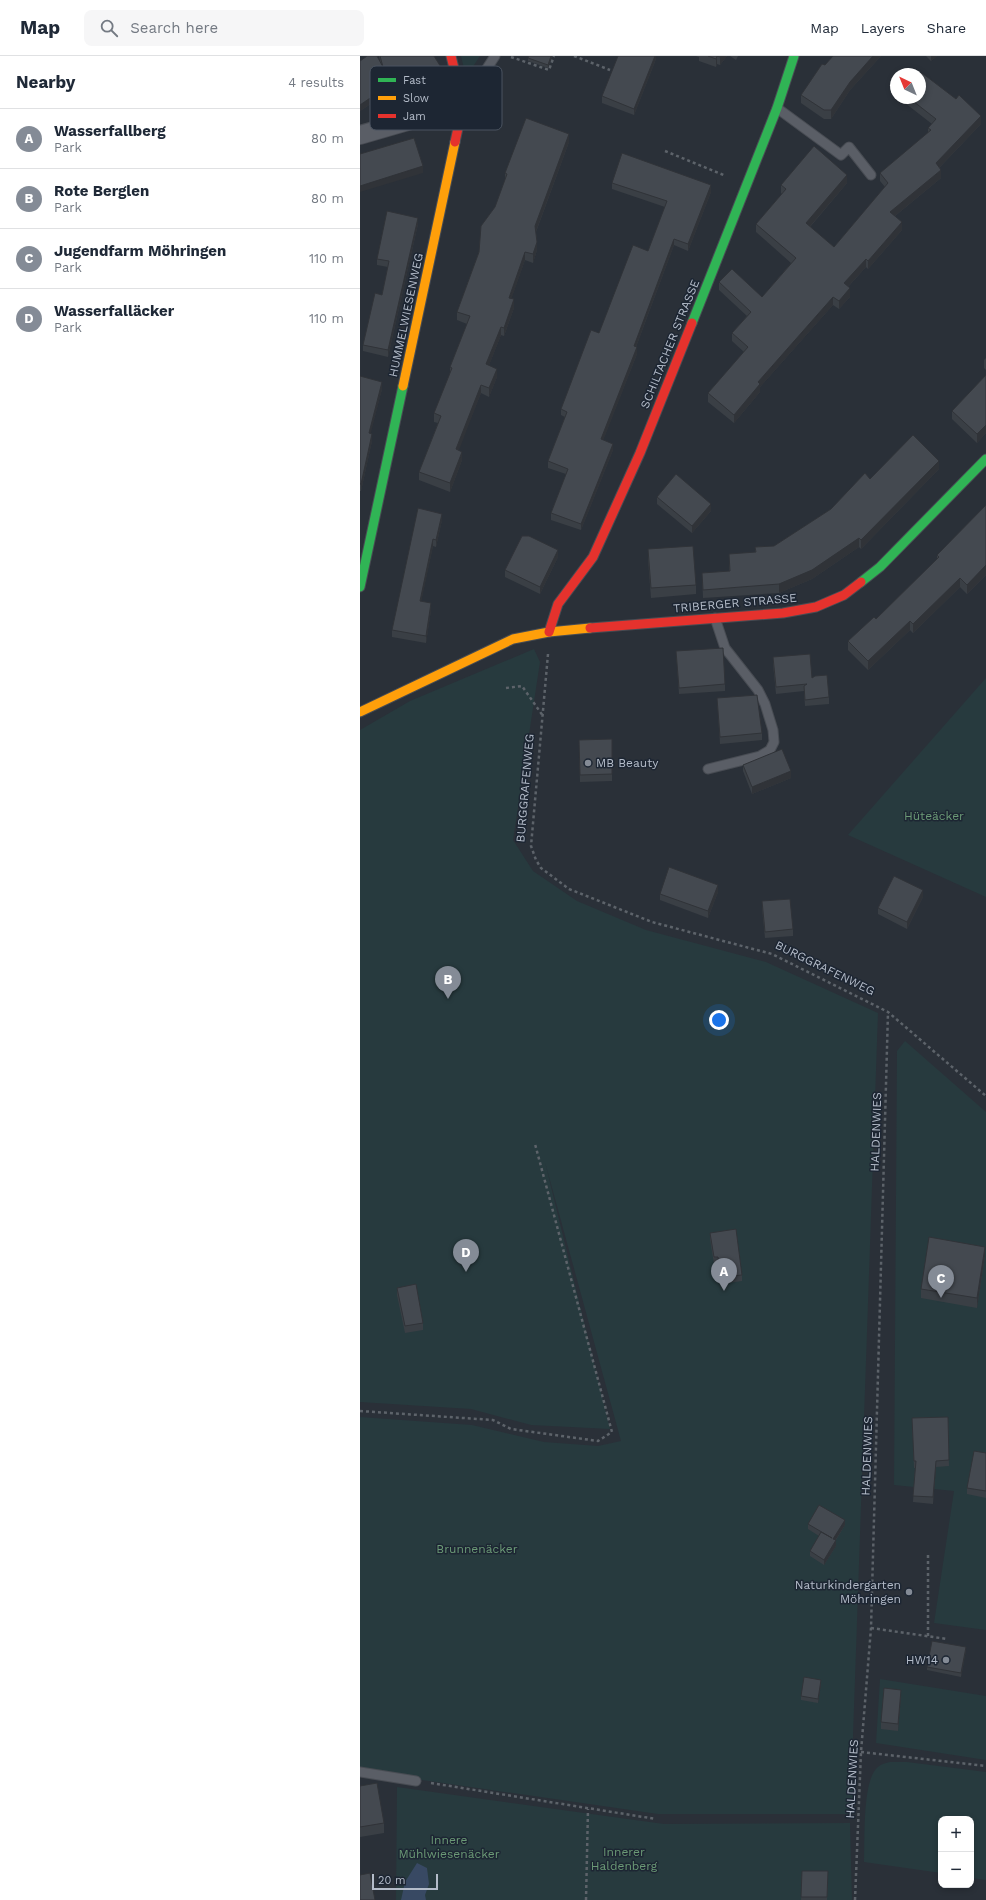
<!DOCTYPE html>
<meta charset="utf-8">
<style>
:root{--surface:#fff;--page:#f6f6f7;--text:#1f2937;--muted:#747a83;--line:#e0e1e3;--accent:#848b96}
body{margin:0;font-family:"Work Sans",sans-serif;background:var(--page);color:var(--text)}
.controls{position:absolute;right:12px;bottom:12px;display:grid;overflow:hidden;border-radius:8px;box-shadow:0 2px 6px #0003}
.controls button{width:36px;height:36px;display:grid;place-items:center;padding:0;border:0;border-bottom:1px solid var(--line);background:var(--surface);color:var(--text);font:20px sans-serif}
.compass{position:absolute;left:530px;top:12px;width:36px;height:36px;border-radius:50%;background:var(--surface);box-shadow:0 2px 6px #0003;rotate:317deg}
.scale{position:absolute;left:12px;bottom:10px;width:66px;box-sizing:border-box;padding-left:4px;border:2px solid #b4bcc9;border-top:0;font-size:11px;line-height:14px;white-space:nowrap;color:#b4bcc9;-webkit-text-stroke:3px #1d2633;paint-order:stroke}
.you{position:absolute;left:359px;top:964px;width:14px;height:14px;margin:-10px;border:3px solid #fff;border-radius:50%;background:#1a73e8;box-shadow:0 0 0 6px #1a73e833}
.badge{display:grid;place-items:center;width:26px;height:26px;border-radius:50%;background:var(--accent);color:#fff;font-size:13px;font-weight:700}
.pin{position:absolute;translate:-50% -33px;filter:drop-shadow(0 1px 2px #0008)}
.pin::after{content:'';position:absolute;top:21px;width:14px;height:12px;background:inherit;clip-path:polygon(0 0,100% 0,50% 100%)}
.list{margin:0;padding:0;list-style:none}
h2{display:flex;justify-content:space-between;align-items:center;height:52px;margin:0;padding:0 16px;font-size:17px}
h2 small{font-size:13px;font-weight:400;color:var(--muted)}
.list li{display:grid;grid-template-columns:26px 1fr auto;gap:12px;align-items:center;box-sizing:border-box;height:60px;padding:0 16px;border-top:1px solid var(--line)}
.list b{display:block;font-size:15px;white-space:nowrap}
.list p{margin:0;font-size:13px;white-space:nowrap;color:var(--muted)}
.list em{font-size:13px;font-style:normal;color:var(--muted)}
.icon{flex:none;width:22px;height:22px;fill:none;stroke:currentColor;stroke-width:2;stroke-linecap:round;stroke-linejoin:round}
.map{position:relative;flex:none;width:626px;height:1844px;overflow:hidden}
header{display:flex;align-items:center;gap:24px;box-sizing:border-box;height:56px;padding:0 20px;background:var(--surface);border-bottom:1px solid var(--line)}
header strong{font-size:19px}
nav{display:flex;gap:22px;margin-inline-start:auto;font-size:14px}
.search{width:280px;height:36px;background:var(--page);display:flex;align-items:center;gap:10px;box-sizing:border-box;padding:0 14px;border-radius:8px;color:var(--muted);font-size:15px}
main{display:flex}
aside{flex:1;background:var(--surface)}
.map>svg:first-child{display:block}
.green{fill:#273a3e}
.water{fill:#384963}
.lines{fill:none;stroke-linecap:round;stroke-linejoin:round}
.lane-casing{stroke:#484c53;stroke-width:11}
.street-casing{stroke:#484c53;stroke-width:20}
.fast-casing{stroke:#484c53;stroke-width:11}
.slow-casing{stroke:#484c53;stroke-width:11}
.jam-casing{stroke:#484c53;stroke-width:11}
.path{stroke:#5d636a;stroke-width:2.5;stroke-dasharray:3 3;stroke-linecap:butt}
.lane{stroke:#5a5e66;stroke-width:9}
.street{stroke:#5a5e66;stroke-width:18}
.fast{stroke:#30b455;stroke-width:9}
.slow{stroke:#ff9f0a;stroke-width:9}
.jam{stroke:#e5322d;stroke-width:9}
.wall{fill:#3a3f45}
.shaded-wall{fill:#303338}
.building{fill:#444950;stroke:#303338}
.poi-dot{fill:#848b96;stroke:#1d2633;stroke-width:1.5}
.labels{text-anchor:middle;stroke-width:3;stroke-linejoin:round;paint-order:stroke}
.street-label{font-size:12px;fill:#b4bcc9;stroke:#1d2633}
.poi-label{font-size:12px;fill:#b4bcc9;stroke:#1d2633;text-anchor:end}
.park-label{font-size:12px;fill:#6b9a76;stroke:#1d2633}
.key{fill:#1d2633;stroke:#4a5360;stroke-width:1}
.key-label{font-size:11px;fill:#b4bcc9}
</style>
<header>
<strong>Map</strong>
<div class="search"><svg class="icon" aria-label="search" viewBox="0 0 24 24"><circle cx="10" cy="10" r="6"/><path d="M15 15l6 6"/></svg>Search here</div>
<nav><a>Map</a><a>Layers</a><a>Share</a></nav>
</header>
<main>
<aside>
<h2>Nearby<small>4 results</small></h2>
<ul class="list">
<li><span class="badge">A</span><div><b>Wasserfallberg</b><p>Park</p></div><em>80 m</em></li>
<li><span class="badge">B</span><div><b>Rote Berglen</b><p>Park</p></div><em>80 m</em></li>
<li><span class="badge">C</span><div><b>Jugendfarm Möhringen</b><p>Park</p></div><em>110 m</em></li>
<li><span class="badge">D</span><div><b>Wasserfalläcker</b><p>Park</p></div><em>110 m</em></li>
</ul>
</aside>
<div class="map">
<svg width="626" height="1844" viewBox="0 0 626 1844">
<rect width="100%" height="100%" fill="#2a3038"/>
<g class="green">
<polygon points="101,0 120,0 106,21"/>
<polygon points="174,593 180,606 153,784 173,815 217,845 286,874 406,906 518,957 493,1681 494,1758 298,1758 0,1715 0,1361 112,1369 184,1386 238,1390 261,1385 185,1106 250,1373 171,1369 111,1353 0,1346 0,674 50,645"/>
<polygon points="626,622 626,841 488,779"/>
<polygon points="545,985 626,1056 626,1574 574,1567 594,1435 534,1429 537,995"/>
<polygon points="520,1623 626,1640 626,1704 516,1687"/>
<path d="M530 1706H547L626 1716V1824L611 1822V1763H581V1817L504 1806C505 1785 502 1723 518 1711 521 1708 526 1707 530 1706Z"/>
<polygon points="37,1731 304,1768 490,1767 492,1844 36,1844"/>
</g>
<polygon class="water" points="57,1807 67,1812 69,1828 65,1839 66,1844 41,1844 45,1826"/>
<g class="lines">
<g class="lane-casing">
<g id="lane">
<polyline points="105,46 135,0"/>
<polyline points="417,52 481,99 489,91 511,119"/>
<polyline points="348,713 400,700 410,694 414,686 413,674 405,648 398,634 365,592 355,562"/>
<polyline points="0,1716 56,1725"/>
</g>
</g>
<g class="street-casing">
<polyline id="street" points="0,79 103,49"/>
</g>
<g class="fast-casing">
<g id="fast">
<polyline points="332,267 417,52 434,0"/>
<polyline points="501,526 520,511 626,403"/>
<polyline points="0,531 43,330"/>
</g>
</g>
<g class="slow-casing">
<g id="slow">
<polyline points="43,330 95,86"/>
<polyline points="0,656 153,583 189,576 230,572"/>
</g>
</g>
<g class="jam-casing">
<g id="jam">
<polyline points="91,0 103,49 95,86"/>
<polyline points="230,572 423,557 456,551 484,539 501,526"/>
<polyline points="189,576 198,548 233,501 280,397 332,267"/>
</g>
</g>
<g class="path">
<polyline points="214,0 250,14"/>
<polyline points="151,1 189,14 194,0"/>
<polyline points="305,95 366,120"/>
<polyline points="188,598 171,790 176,804 181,812 209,833 292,866 412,898 528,956 626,1040"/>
<polyline points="146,632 162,630 183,660"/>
<polyline points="0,1355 133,1364 151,1373 238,1385 252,1376 175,1088"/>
<polyline points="511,1572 587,1583"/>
<polyline points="568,1580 568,1497"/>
<polyline points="501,1696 626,1710"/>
<polyline points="71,1727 296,1763"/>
<polyline points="226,1844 228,1753"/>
<polyline points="495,1844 501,1696 511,1572 528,956"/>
</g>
<use href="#lane" class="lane"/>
<use href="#street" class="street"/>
<use href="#fast" class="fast"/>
<use href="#slow" class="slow"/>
<use href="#jam" class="jam"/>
</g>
<g class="wall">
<polygon points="19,0 74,0 84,23 51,43 41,28 0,55 20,6"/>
<polygon points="192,0 188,12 168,5 168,2"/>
<polygon points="296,0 296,3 274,59 242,47 242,40"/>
<polygon points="336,0 367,0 360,9 357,8 356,11 339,5 339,1"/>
<polygon points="370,0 378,0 376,4"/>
<polygon points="473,0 521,0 490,34 471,63 464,63 441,47 441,39 465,9"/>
<polygon points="566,0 577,0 571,5"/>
<polygon points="545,42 560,42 621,68 580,111 581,122 535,160 542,174 508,213 506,211 488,231 490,241 479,253 473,249 400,331 400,336 374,367 348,346 348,337 384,296 372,285 372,277 387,260 359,234 359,226 402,241 431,207 396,176 396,168 422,138 421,137 421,129 487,127 450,171 474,191 525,131 520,125 520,117 568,77 568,72 572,68 545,47"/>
<polygon points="209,86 176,176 177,194 173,207 165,204 151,243 154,252 144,280 141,279 129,309 137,321 129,341 121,337 98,394 102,404 90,436 59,424 59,416 78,367 74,366 74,357 90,319 90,311 107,268 97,264 97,256 145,124 145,117"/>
<polygon points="252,127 351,136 328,195 314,189 276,291 277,298 243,384 253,394 221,474 191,464 191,457 206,418 188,412 188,405 205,361 201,359 201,353 239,277 288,195 305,151 252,133"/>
<polygon points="58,168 28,301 3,295 3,289 22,239 28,211 17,209 17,203"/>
<polygon points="626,302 626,314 624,312 624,304"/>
<polygon points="626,319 626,377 617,387 592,363 592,355"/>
<polygon points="0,320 22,333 10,378 12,385 1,435 0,435"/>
<polygon points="579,413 501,493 499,491 452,523 419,537 343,542 342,517 369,515 369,498 395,497 395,491 414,490 471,453 510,423"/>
<polygon points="297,441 351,455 332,477 297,448"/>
<polygon points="626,449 626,519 607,538 600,531 553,577 550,574 508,614 488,594 488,585 516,563 577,503 577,499"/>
<polygon points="82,464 76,491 73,490 61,545 71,554 66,587 32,581 32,574"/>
<polygon points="288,493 336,529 336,538 291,542 288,503"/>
<polygon points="198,501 180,538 145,521 145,514"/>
<polygon points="316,595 365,628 365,635 319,638"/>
<polygon points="413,601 452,622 469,641 469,648 445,650 444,635 416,638 413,608"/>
<polygon points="357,642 402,677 402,684 360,688"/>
<polygon points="252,683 252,725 220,726 219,684"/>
<polygon points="383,709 431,722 392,738 383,715"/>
<polygon points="358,836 348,862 300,844 300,838"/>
<polygon points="563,841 547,873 518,858 518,852"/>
<polygon points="402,845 433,873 433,880 405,882 402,852"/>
<polygon points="350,1177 382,1219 382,1225 361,1228 358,1207 354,1208 350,1183"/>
<polygon points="625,1200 617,1252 561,1242 561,1233"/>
<polygon points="37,1232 63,1267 63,1274 45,1277 37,1239"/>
<polygon points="588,1361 589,1410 576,1411 573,1448 553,1446 555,1412 554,1412 552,1362"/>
<polygon points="626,1397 626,1442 607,1438 607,1432"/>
<polygon points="448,1468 485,1469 476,1484 476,1490 464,1509 450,1500 450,1495 459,1480 448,1473"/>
<polygon points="606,1594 601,1621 567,1614 567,1611"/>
<polygon points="461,1628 458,1647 441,1644 441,1640"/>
<polygon points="541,1640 538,1675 521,1673 521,1666"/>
<polygon points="0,1730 24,1767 24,1777 0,1781"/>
<polygon points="442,1815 468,1815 467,1844 441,1844"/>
</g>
<g class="shaded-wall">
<polygon points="191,0 192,0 188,12 188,9"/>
<polygon points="295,0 296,0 296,3 274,59 274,53"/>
<polygon points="357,0 357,8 356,11 356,3"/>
<polygon points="361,0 367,0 360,9 360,1"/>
<polygon points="513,0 521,0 490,34 471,63 471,54 490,26"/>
<polygon points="571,0 577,0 571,5"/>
<polygon points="84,16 84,23 51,43 51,37"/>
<polygon points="41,21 41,28 0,55 0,49"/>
<polygon points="621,60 621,68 576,115 576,107"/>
<polygon points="209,78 209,86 175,178 175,170"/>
<polygon points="63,110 63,117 0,136 0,130"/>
<polygon points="581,114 581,122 530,164 530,156"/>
<polygon points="487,119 487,127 446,175 446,167"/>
<polygon points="351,129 351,136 328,195 328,188"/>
<polygon points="58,162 58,168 28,301 28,294"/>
<polygon points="542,166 542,174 508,213 508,205"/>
<polygon points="314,183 314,189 274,296 274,290"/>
<polygon points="177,186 177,194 173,207 173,198"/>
<polygon points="165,196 165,204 149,250 149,242"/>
<polygon points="506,203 506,211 484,235 484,227"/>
<polygon points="490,232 490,241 479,253 479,245"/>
<polygon points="473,241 473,249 400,331 400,336 374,367 374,359 398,326"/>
<polygon points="154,243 154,252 144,280 144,272"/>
<polygon points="141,271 141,279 126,317 126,308"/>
<polygon points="277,291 277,298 241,390 241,383"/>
<polygon points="137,313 137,321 129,341 129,332"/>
<polygon points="22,326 22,333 9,384 9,377"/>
<polygon points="121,329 121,337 96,402 96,393"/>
<polygon points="626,369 626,377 617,387 617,378"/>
<polygon points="12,378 12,385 1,435 1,428"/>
<polygon points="253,388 253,394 221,474 221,468"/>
<polygon points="102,396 102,404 90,436 90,427"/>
<polygon points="579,405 579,413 501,493 501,484"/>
<polygon points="351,448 351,455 332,477 332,470"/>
<polygon points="82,458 82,464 76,491 76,484"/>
<polygon points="499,482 499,491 452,523 419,537 419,528"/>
<polygon points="73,483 73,490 60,552 60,545"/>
<polygon points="198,494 198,501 180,538 180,531"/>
<polygon points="626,509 626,519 607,538 607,529"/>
<polygon points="600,522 600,531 553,577 553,568"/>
<polygon points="71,547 71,554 66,587 66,580"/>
<polygon points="550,565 550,574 508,614 508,605"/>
<polygon points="431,715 431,722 392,738 392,731"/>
<polygon points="358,829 358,836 348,862 348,855"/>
<polygon points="563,834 563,841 547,873 547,866"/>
<polygon points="625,1191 625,1200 617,1252 617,1242"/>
<polygon points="576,1405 576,1411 573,1448 573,1441"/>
<polygon points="485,1464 485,1469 473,1488 473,1483"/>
<polygon points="476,1484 476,1490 464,1509 464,1504"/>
<polygon points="606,1591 606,1594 601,1621 601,1617"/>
<polygon points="461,1624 461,1628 458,1647 458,1643"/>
<polygon points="541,1634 541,1640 538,1675 538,1668"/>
</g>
<g class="building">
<polygon points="7,0 17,0 23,11 20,0 74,0 84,16 51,37 41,21 0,49 0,5"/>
<polygon points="169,0 191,0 188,9 168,2"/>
<polygon points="258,0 295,0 274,53 242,40"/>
<polygon points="348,0 361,0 360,1 357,0 356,3"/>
<polygon points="473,0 513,0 490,26 471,54 464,54 441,39 462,8 465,9"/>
<polygon points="562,17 596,43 599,39 621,60 576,107 581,114 530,156 542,166 508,205 506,203 484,227 490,232 479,245 473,241 398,326 400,328 374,359 348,337 388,291 372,277 391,256 359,226 372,213 402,241 436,202 396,168 426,133 421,129 454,90 487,119 446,167 474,191 528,127 520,117 571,74 568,72 576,63 549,42 560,42 560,20"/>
<polygon points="166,62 209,78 175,170 177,186 173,198 165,196 149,242 154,243 144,272 141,271 126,308 137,313 129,332 121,329 96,393 102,396 90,427 59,416 81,360 74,357 92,312 90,311 110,260 97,256 119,196 121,170 135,151 147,118 145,117"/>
<polygon points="54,82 63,110 0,130 0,98"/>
<polygon points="262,97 351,129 328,188 314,183 274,290 277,291 241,383 253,388 221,468 191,457 208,413 188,405 207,356 201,353 231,274 239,277 273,189 288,195 307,145 252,127"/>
<polygon points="27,155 58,162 28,294 3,289 15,237 22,239 29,205 17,203"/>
<polygon points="626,319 626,369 617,378 592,355"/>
<polygon points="0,320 22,326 9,377 12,378 1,428 0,428"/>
<polygon points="553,379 579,405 501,484 499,482 452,514 419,528 343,534 342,517 370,515 369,498 396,496 395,491 414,490 471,453 505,417 510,423"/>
<polygon points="316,418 351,448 332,470 297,441"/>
<polygon points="626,449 626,509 607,529 600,522 553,568 550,565 508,605 488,585 514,561 516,563 579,501 577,499"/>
<polygon points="58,452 82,458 76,484 73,483 60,545 71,547 66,580 32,574"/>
<polygon points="162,480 169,480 198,494 180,531 145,514"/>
<polygon points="333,490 336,529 291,532 288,493"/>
<polygon points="363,592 365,628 319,632 316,595"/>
<polygon points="450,598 452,622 455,620 467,619 469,641 445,644 444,630 447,628 416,631 413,601"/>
<polygon points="397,639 402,677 360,681 357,642"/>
<polygon points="252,683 252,718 220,719 219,684"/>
<polygon points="422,693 431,715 392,731 383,709"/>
<polygon points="309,811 358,829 348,855 300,838"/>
<polygon points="534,820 563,834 547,866 518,852"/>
<polygon points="430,843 433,873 405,876 402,845"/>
<polygon points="376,1173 382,1219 361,1221 358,1201 354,1201 350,1177"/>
<polygon points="569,1181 625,1191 617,1242 561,1233"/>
<polygon points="56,1228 63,1267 45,1270 37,1232"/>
<polygon points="588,1361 589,1404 576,1405 573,1441 553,1440 556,1405 554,1405 552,1362"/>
<polygon points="614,1395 626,1397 626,1435 607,1432"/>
<polygon points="459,1449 485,1464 473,1483 476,1484 464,1504 450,1495 461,1476 472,1482 448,1468"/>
<polygon points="572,1585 606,1591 601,1617 567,1611"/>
<polygon points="444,1621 461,1624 458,1643 441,1640"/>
<polygon points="524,1632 541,1634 538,1668 521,1666"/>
<polygon points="17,1727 24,1767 0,1771 0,1730"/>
<polygon points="442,1815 468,1815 467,1841 441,1841"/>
<polygon points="10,1817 15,1844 0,1844 0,1819"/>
</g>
<g class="poi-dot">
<circle cx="228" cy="707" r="4"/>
<circle cx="549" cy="1536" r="4"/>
<circle cx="586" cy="1604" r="4"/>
</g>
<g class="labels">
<g class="street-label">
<text transform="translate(46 259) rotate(-78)" y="4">HUMMELWIESENWEG</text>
<text transform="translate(310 288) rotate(-68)" y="4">SCHILTACHER STRASSE</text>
<text transform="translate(375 547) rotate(-5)" y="4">TRIBERGER STRASSE</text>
<text transform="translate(165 732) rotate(-85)" y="4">BURGGRAFENWEG</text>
<text transform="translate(465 912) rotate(26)" y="4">BURGGRAFENWEG</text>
<text transform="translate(516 1076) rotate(-88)" y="4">HALDENWIES</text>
<text transform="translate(507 1400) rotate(-88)" y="4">HALDENWIES</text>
<text transform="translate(492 1723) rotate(-87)" y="4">HALDENWIES</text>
</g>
<g class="poi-label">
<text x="236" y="711" text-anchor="start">MB Beauty</text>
<text x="541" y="1533">Naturkindergarten<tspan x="541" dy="14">Möhringen</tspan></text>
<text x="578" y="1608">HW14</text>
</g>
<g class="park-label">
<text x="574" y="764">Hüteäcker</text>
<text x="117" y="1497">Brunnenäcker</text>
<text x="89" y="1788">Innere<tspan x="89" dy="14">Mühlwiesenäcker</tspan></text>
<text x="264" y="1800">Innerer<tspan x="264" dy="14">Haldenberg</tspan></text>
</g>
</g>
<rect x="10" y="10" width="132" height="64" rx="6" class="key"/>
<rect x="18" y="22" width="18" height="4" fill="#30b455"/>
<rect x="18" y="40" width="18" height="4" fill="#ff9f0a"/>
<rect x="18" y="58" width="18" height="4" fill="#e5322d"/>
<g class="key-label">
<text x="43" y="28">Fast</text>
<text x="43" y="46">Slow</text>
<text x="43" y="64">Jam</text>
</g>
</svg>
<div class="controls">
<button>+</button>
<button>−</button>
</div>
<svg class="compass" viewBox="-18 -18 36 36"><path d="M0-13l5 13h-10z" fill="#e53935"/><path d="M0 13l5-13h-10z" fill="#747a83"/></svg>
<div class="scale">20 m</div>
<div class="you"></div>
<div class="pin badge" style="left:364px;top:1235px">A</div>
<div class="pin badge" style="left:88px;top:943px">B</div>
<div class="pin badge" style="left:581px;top:1242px">C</div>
<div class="pin badge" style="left:106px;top:1216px">D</div>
</div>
</main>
